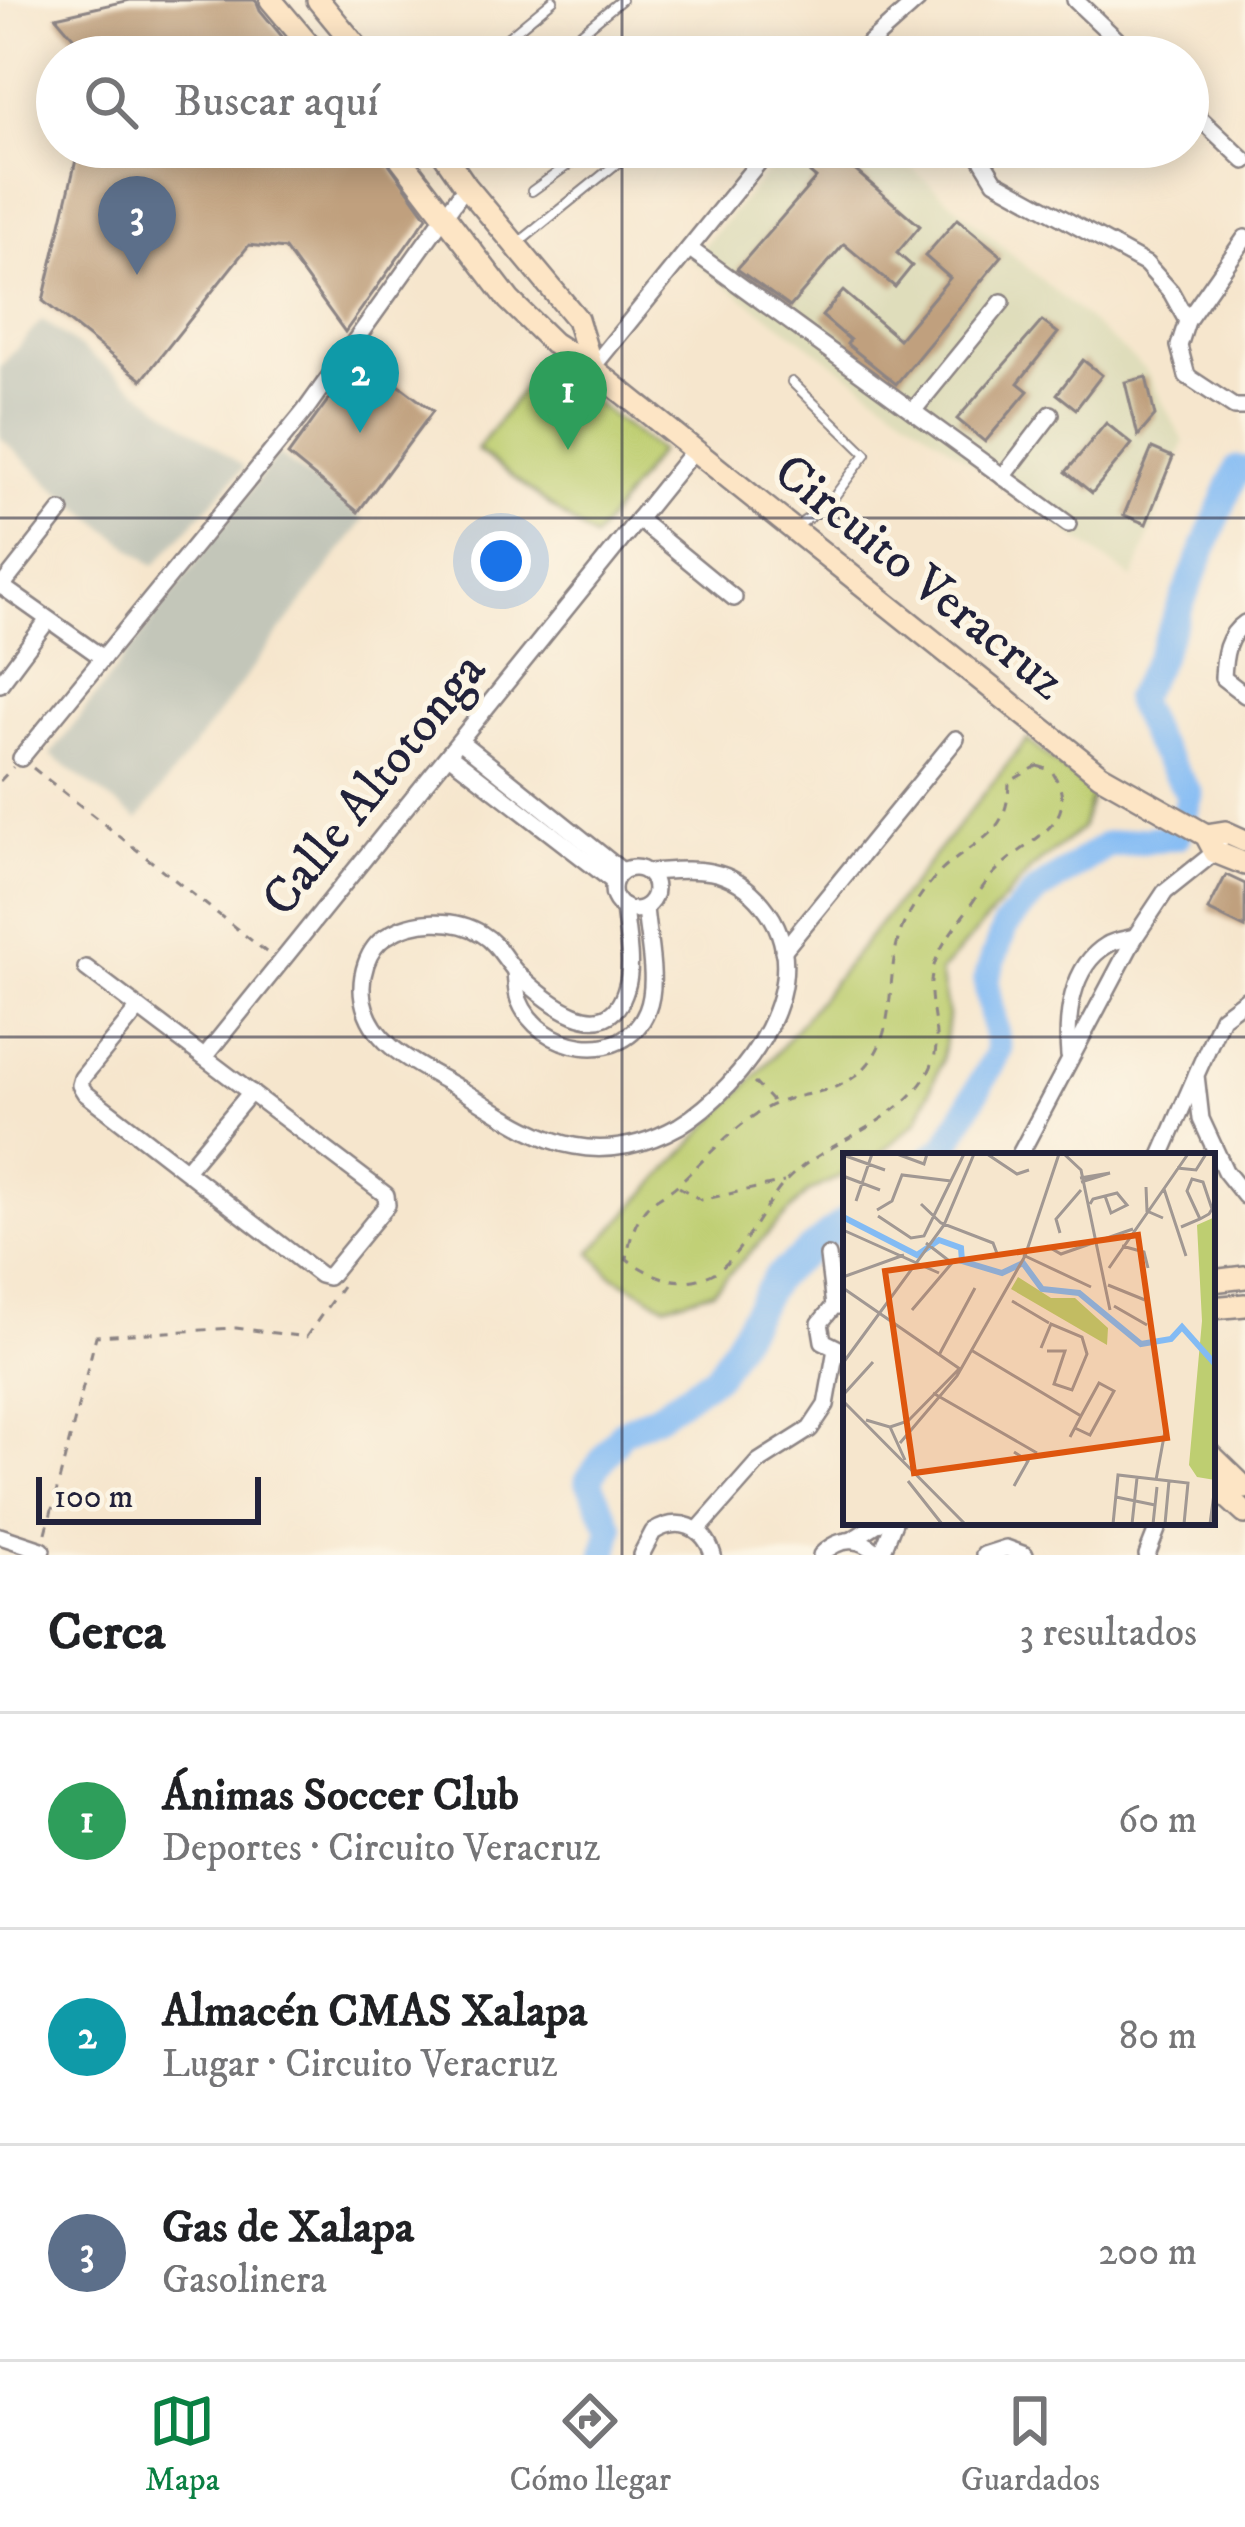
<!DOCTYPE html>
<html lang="es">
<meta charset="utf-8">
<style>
:root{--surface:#fff;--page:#f2f2f2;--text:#202124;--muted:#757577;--line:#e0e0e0;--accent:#0b8043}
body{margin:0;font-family:"IM FELL DW Pica",serif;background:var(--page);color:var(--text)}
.scale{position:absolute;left:36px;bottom:30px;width:225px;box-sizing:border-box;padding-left:12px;border:6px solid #22223b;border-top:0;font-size:33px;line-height:42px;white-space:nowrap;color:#22223b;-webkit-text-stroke:9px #fcf5e5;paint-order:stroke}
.you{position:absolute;left:501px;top:561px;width:42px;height:42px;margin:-30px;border:9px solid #fff;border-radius:50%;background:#1a73e8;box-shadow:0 0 0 18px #1a73e833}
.badge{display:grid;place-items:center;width:78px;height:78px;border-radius:50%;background:var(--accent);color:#fff;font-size:39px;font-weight:700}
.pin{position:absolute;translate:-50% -99px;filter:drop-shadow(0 3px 6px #0008)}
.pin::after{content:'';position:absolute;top:63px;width:42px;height:36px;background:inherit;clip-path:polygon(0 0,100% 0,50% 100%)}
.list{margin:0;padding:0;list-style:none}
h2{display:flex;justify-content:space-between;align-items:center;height:156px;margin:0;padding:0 48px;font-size:51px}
h2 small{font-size:39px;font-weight:400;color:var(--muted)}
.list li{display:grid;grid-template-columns:78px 1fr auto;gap:36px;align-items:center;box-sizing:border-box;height:216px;padding:0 48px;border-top:3px solid var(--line)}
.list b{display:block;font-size:45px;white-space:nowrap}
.list p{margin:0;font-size:39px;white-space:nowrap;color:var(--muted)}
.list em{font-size:39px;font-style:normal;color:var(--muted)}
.icon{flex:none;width:66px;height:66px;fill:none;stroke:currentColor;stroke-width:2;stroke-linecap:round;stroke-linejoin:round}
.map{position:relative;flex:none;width:1245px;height:1555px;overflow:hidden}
.search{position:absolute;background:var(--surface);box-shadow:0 6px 30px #0003;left:36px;right:36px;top:36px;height:132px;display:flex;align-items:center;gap:30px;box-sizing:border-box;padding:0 42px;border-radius:66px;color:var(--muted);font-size:45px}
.sheet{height:804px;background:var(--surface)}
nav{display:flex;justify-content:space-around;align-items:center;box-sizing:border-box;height:168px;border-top:3px solid var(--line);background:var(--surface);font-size:33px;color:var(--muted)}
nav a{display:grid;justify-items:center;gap:6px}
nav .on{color:var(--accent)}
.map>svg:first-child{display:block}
.built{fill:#dfddbb}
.industrial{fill:#c3c6b9}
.green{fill:#bece71;stroke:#707856;stroke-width:3}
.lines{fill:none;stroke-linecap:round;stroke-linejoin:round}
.river{stroke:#83bbf4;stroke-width:27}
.building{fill:#c0a07e}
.lane-casing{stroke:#8c8484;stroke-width:12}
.street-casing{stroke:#8c8484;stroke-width:20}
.secondary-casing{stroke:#8c8484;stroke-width:26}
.path{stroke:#8c8484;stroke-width:3;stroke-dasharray:9 9;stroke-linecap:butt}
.lane{stroke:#fff;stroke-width:8}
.street{stroke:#fff;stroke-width:15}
.secondary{stroke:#fde5c5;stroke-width:21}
.grid{fill:none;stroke:#22223b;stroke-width:3;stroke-opacity:0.55}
.labels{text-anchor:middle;stroke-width:10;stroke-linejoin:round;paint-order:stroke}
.street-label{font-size:51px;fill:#22223b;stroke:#fcf5e5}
.inset-river{fill:none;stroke:#83bbf4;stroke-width:6}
.inset-road{fill:none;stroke:#a19893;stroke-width:3}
.view{fill:#de560e;fill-opacity:0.15;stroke:#de560e;stroke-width:6}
.inset-edge{fill:none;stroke:#22223b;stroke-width:6}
</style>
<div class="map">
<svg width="1245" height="1555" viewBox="0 0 1245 1555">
<rect width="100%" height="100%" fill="#fcf5e5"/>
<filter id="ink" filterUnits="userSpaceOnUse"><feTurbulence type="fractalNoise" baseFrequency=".00833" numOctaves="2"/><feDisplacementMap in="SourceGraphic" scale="24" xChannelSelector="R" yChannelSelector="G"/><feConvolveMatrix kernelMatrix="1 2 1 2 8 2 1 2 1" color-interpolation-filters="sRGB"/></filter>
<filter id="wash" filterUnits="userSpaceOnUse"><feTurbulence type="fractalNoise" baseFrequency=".004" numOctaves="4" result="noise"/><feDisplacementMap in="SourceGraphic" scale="48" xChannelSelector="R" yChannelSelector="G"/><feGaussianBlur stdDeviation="2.7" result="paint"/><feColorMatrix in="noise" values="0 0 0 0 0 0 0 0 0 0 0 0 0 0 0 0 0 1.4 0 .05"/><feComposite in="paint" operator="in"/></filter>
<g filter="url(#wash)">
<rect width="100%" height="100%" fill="#f6e6cd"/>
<polygon class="built" points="790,147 887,147 1145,369 1184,442 1133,579 691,260"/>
<g class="industrial">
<polygon points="42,320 244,467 154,566 55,488 0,437 0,367"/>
<polygon points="278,454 364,520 138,820 51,755"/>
</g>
<g class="green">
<polygon points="542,363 659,451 594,539 477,450"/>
<polygon points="1027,740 1093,793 1081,829 1031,869 940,973 948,1016 942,1061 917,1121 877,1156 846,1156 846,1173 807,1193 713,1291 665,1305 610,1274 591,1252 774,1056"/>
</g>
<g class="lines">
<g class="river">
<polyline points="933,1156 946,1147 999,1050 986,980 1005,926 1036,892 1107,845 1178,836 1190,795 1154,740 1136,699 1158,660 1237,469 1245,470"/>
<polyline points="605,1555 611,1528 588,1480 622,1432 659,1414 718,1374 775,1278 846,1220"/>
</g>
</g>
<g id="blocks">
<g class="building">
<polygon points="130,0 256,0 260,10 299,57 90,57 56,17"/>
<polygon points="79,147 377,147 427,217 345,332 285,249 249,245 142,380 43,301"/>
<polygon points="829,147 838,147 855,160 850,166 920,226 897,253 912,266 895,287 844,244 790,307 737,269 816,178 810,173"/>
<polygon points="957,219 1002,256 896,384 847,344 850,340 822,316 843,291 899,339 950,278 925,256"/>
<polygon points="1042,321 1058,333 1018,383 1028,391 985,442 957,419"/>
<polygon points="360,356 433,411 358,512 288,455"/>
<polygon points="1083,360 1102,375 1076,409 1057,394"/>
<polygon points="1146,377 1155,416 1138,436 1125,382"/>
<polygon points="1106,423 1132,444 1092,493 1066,472"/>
<polygon points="1152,448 1173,457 1146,524 1124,515"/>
<polygon points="1226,875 1245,884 1245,928 1208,910"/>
</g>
</g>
</g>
<g filter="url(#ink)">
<use href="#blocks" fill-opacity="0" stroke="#8c8484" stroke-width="3"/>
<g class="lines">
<g class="lane-casing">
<g id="lane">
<polyline points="484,57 553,0"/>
<polyline points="552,57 621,0"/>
<polyline points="532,191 593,147"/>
<polyline points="517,244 621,160 614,147"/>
<polyline points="792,382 866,454 828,505 794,528"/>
</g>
</g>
<g class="street-casing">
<g id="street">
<polyline points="1075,0 1135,57"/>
<polyline points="854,57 918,0"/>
<polyline points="1188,107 1245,161"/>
<polyline points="983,147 981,158 995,181 1146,264 1171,292 1187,321"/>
<polyline points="1245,238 1187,321 1179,346 1187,376 1234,407 1245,407"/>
<polyline points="690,249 1068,524"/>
<polyline points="592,368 771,147"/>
<polyline points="913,411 1002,302"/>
<polyline points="1003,477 1051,414"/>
<polyline points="638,519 734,598"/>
<polyline points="0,585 103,658"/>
<polyline points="2,586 61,511"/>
<path d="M1245 623C1226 636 1224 656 1223 678L1245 695"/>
<polyline points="0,684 47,621"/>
<polyline points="460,741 622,871"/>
<polyline points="449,755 614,882"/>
<polyline points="21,758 304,412 466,186"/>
<circle cx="634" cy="889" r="21"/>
<path d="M624 907C626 932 634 965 626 989 607 1053 544 999 518 974 505 961 499 944 482 934 455 917 413 919 387 936 367 948 359 977 363 1000 372 1048 422 1066 460 1089 495 1110 532 1138 574 1146 610 1153 647 1144 679 1126 744 1086 824 979 763 905 750 889 732 876 711 872 690 868 668 871 647 872"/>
<polyline points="783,951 956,739"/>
<polyline points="86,968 386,1195 387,1205 328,1277 320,1275 85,1093 80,1085 82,1078 139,1008"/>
<path d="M515 972C516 980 516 992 519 1000 539 1052 624 1068 647 1011 659 982 647 938 645 907"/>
<polyline points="1245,1000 1222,1017 1196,1075 1201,1119 1225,1171 1245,1196"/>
<polyline points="205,1056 694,450"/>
<path d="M1069 1056C1066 1019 1070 967 1107 945 1114 940 1127 939 1135 937"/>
<polyline points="1019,1156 1135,937 1165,892 1215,852 1219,844"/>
<polyline points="1161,1156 1195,1078"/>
<polyline points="186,1170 251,1092"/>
<polyline points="828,1256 834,1306"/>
<polyline points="843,1351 823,1341 820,1323 834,1306 846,1306"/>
<polyline points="698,1530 758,1462 810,1429 826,1405 836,1349"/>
<polyline points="0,1536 42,1550"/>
<polyline points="852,1540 880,1522"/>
<path d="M641 1555 653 1532C679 1516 704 1526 713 1555"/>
<path d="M821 1555C839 1537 861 1535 879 1555"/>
<polyline points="881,1555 894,1522"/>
<polyline points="984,1555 1006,1548 1025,1555"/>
<polyline points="1147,1555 1160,1522"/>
</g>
</g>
<g class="secondary-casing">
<g id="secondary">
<polyline points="271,0 319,57"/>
<polyline points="318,0 365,57"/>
<polyline points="392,147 509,300 553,343 592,368 1100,775 1206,835 1215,852 1245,864"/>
<polyline points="439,147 466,186 577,319 592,368"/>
<polyline points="1206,835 1225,832 1245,841"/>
<polyline points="1212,1281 1245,1277"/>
<polyline points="1212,1308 1245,1305"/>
<polyline points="1212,1456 1245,1488"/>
<polyline points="1212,1483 1245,1513"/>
</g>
</g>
<g class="path">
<path d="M1037 766 1051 770C1087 824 1025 839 994 873 982 886 973 903 962 917 947 938 933 956 931 982 929 1013 945 1041 929 1071 899 1126 828 1138 786 1181 763 1205 741 1260 712 1274 681 1289 652 1277 627 1259 629 1241 634 1223 646 1208 654 1199 667 1194 676 1186 704 1161 739 1119 775 1104 805 1090 841 1096 867 1065 902 1024 881 961 908 916 917 899 933 877 948 865 983 836 1008 833 1009 782Z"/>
<polyline points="33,768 270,955"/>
<polyline points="0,781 13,767"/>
<polyline points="754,1082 772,1101"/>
<polyline points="679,1187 701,1200 784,1182"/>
<polyline points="46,1533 96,1336 236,1328 306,1337 342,1286"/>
</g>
<use href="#lane" class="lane"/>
<use href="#street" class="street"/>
<use href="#secondary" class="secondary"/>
</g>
</g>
<path class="grid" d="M622 0V57M622 147V1555M0 518H1245M0 1037H1245"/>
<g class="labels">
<g class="street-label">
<text transform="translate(921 575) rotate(39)" y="18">Circuito Veracruz</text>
<text transform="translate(372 783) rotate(-51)" y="18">Calle Altotonga</text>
</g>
</g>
<g transform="translate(843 1153)">
<rect width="372" height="372" fill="#f6e6cd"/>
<path d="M372 64V327L354 324 346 312 359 168 354 72ZM175 124 208 145H232L265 175 264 192 168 136Z" fill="#bece71"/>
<path class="inset-river" d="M0 64 74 102 96 87 118 95 119 108 159 120 180 110 199 136 236 140 298 191 328 186 339 174 372 211"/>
<path class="inset-road" d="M54 1 81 11 84 1M144 1 174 21 186 17M221 1 238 17 267 157M0 2 42 17M334 15 353 17 363 1M0 23 37 37M237 25 267 20 238 29M303 34 304 58 320 65M321 36 343 103M13 48 29 1M78 51 98 70 150 90 155 103M247 51 250 46 274 40 284 52 268 60 262 43M34 57 49 48 59 22 108 28M35 63 68 85 81 83 121 1M338 74 357 66 366 61 369 56 360 29 349 26 344 38 357 66M0 77 96 120M217 80 213 66 238 37M204 93 218 101 290 76M279 93 301 99 305 115M180 102 248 134M182 103 216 1M266 115 345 1M0 124 61 102M265 132 302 147M0 135 117 216M169 148 206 170M271 153 304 172M69 157 109 110 83 90M198 195 208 171 239 184 244 201 229 237 211 231 222 198H204M128 197 238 263M96 202 132 135M0 210 101 72 131 1M90 240 194 300M1 241 30 209M0 248 122 371M23 267 47 274 62 307M47 274 65 268 116 216M227 284 238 263 256 230 271 238 247 282 232 275M57 290 114 223 182 103M171 299 185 308 171 333M313 327 322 278M65 328 99 371M273 344 312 352M270 371 275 322 345 330 341 371M289 371 294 325M310 371 314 334M322 371 326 328M367 371 372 333"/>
<path class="view" d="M295 82 324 285 71 320 42 118Z"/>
<rect width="372" height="372" class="inset-edge"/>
</g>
</svg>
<div class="scale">100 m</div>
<div class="you"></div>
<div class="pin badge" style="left:568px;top:450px;background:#2e9e5b">1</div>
<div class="pin badge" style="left:360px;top:433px;background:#0f9aa8">2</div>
<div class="pin badge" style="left:137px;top:275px;background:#5c6f8a">3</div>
<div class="search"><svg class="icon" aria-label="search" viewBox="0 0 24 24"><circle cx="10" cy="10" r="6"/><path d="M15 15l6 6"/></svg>Buscar aquí</div>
</div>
<section class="sheet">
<h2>Cerca<small>3 resultados</small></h2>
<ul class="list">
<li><span class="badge" style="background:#2e9e5b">1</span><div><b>Ánimas Soccer Club</b><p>Deportes · Circuito Veracruz</p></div><em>60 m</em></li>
<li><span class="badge" style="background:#0f9aa8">2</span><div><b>Almacén CMAS Xalapa</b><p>Lugar · Circuito Veracruz</p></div><em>80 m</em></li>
<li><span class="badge" style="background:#5c6f8a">3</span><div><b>Gas de Xalapa</b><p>Gasolinera</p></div><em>200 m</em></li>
</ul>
</section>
<nav>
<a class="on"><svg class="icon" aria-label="map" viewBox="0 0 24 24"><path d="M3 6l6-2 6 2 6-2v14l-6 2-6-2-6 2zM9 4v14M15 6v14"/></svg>Mapa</a>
<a><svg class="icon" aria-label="directions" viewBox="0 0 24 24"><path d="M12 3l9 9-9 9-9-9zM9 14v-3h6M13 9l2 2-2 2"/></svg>Cómo llegar</a>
<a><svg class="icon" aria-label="saved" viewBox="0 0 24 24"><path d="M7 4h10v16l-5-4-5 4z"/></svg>Guardados</a>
</nav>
